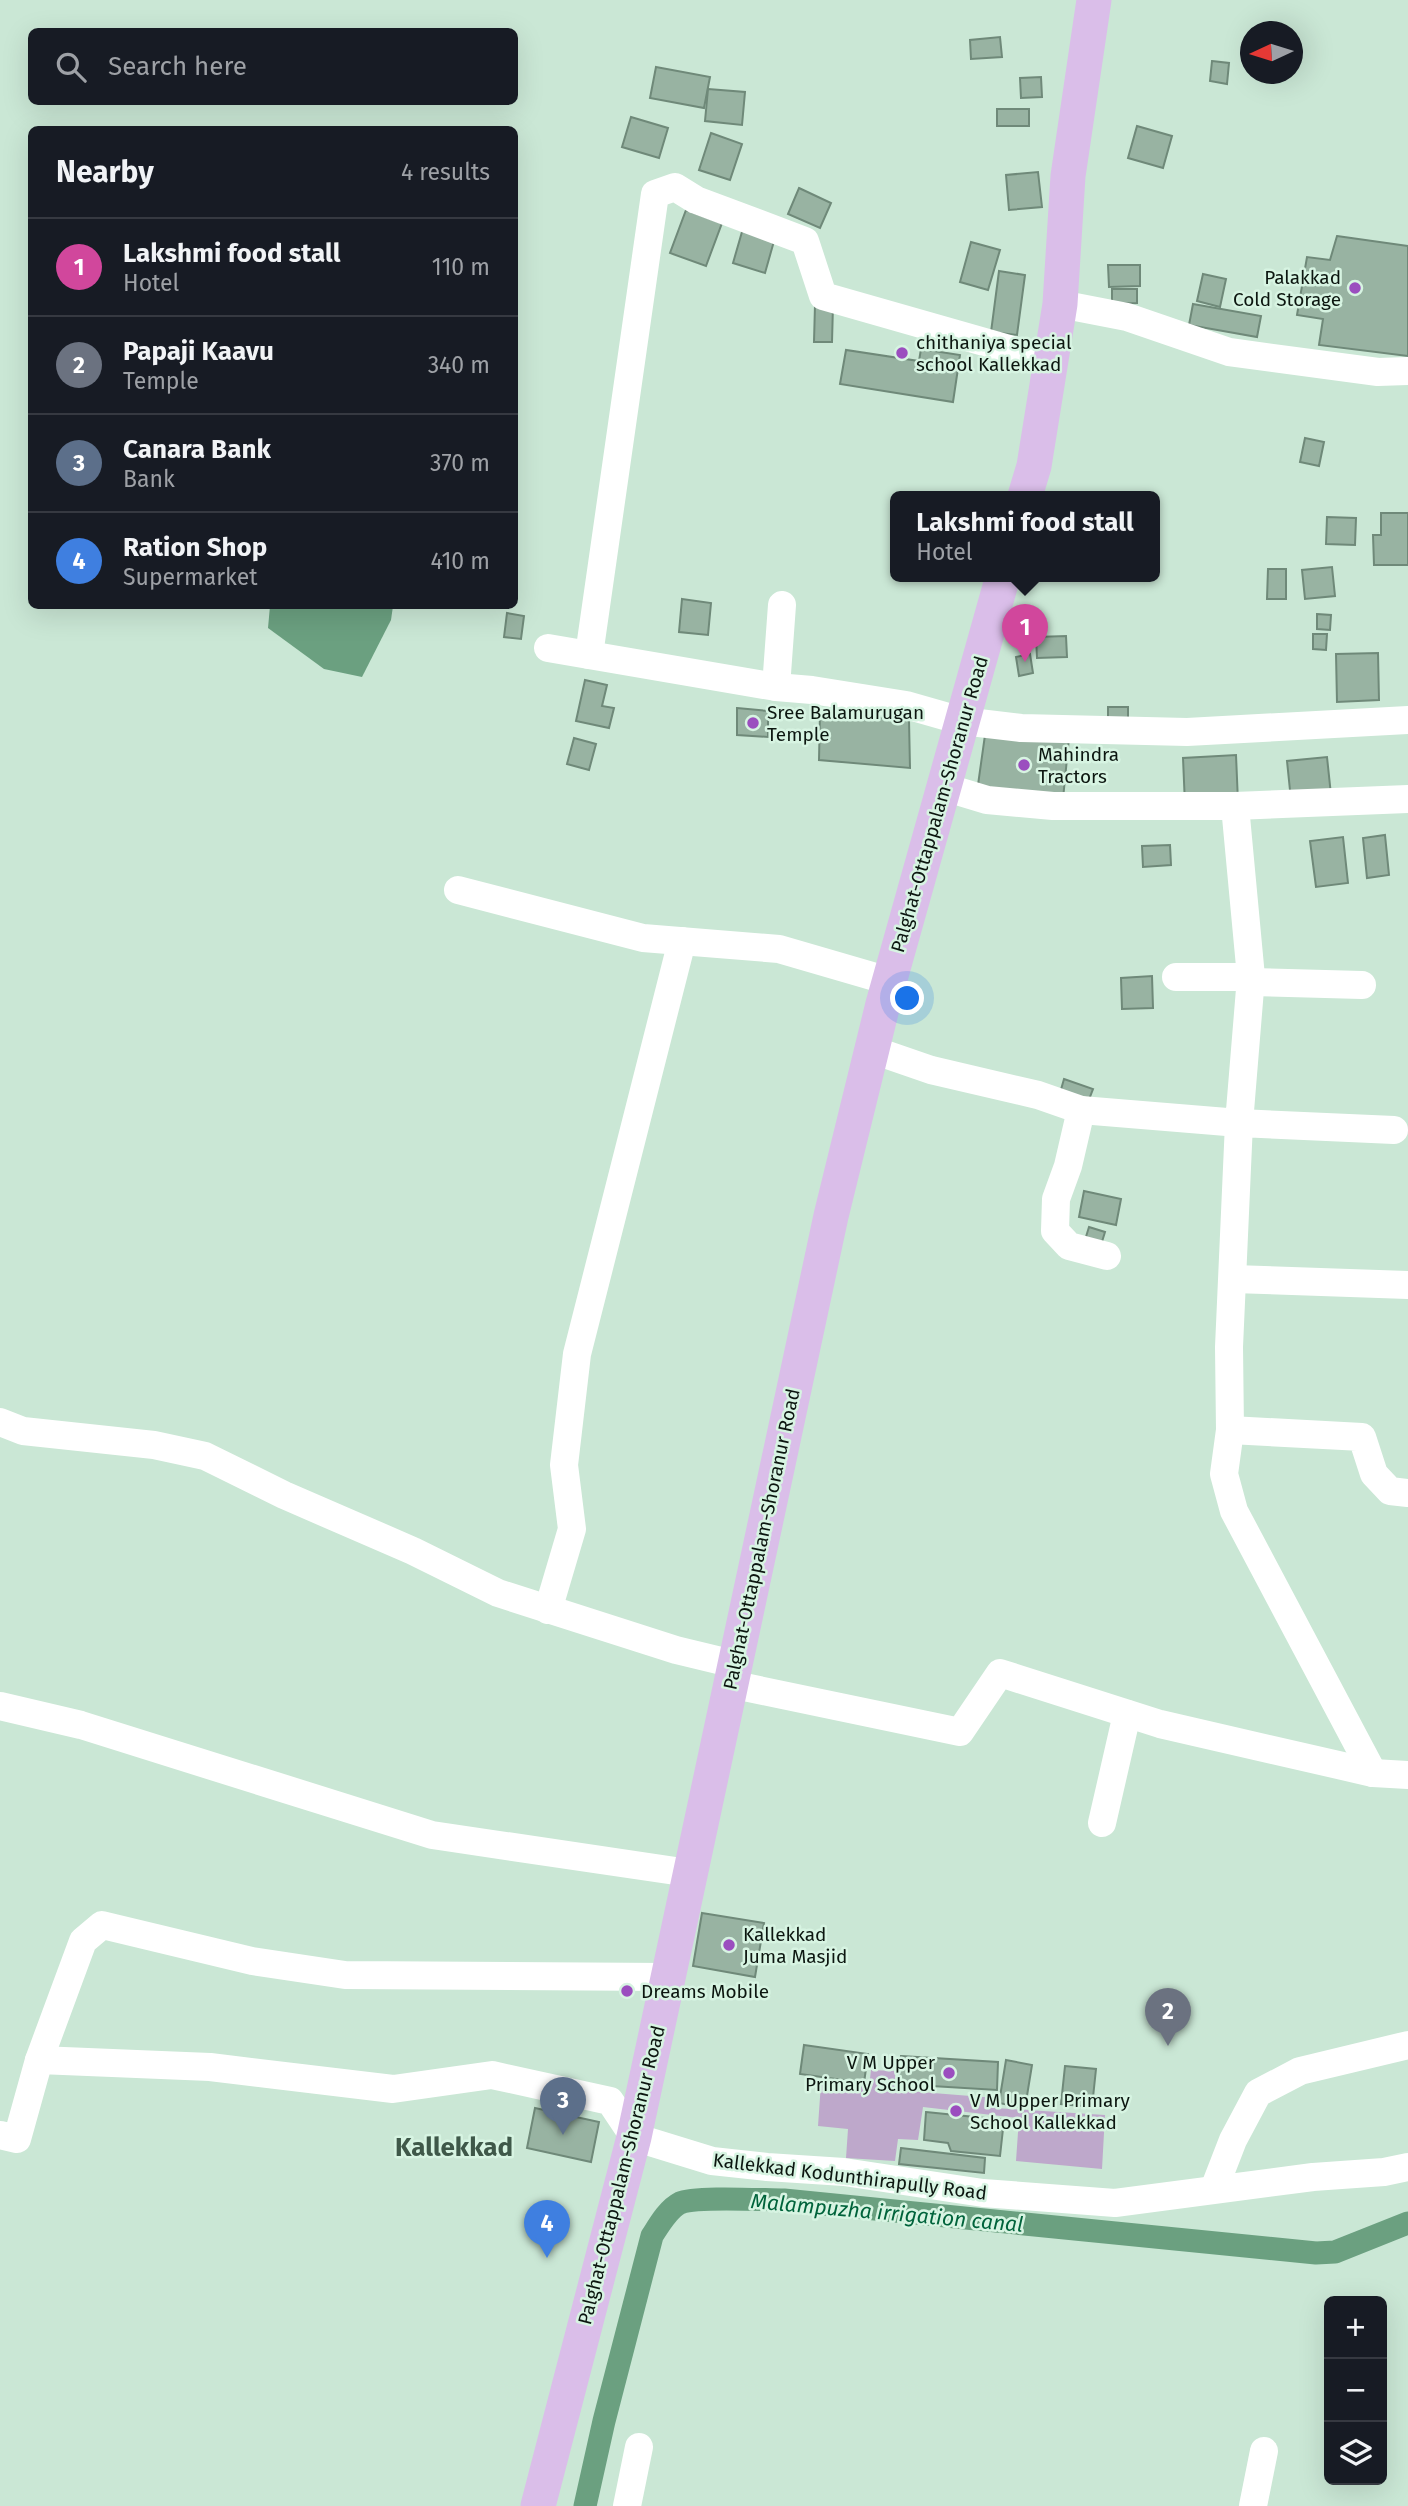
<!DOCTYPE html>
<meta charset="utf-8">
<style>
:root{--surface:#171b24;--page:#242831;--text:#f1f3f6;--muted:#9ea1a6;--line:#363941;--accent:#ea580c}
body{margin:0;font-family:"Fira Sans",sans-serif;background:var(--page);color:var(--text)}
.controls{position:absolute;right:21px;bottom:21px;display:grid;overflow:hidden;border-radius:10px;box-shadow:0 7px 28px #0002}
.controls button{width:63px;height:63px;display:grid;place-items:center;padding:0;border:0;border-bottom:2px solid var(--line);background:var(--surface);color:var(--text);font:35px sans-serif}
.compass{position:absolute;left:1240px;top:21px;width:63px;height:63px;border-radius:50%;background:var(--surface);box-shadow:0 7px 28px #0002;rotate:266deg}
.you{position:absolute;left:908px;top:999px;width:24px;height:24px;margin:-18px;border:5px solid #fff;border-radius:50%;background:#1a73e8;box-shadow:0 0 0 10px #1a73e833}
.badge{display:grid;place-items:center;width:46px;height:46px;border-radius:50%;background:var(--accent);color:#fff;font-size:23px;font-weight:700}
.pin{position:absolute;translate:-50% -58px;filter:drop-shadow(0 2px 4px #0008)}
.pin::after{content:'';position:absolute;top:37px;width:24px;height:21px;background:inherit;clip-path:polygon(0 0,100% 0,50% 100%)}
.popup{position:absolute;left:890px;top:491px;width:270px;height:91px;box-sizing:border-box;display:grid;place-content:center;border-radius:10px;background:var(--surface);filter:drop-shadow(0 2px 5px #0005);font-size:23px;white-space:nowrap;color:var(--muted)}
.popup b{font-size:26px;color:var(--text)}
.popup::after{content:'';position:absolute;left:50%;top:100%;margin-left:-14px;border:14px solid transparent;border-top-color:var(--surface)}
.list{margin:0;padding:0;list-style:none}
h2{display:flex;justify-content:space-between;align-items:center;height:91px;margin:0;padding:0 28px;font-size:30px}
h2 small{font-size:23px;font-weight:400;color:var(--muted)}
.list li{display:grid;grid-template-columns:46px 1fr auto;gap:21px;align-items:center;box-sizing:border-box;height:98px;padding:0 28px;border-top:2px solid var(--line)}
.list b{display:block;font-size:26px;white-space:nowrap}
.list p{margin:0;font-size:23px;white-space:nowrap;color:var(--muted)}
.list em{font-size:23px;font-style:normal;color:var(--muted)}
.icon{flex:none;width:38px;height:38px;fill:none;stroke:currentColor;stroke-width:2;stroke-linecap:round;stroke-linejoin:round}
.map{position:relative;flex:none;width:1408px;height:2506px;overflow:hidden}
.search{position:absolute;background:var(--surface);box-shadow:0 7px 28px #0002;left:28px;top:28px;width:490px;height:77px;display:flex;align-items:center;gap:18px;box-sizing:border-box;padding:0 24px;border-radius:10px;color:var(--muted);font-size:26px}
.panel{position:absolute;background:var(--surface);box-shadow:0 7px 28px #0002;left:28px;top:126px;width:490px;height:483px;border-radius:10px}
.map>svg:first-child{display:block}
.green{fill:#bea8cb}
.water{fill:#6ba080}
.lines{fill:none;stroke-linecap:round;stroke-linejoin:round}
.canal{stroke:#6ba080;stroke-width:23}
.building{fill:#98b3a2;stroke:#6f8979;stroke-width:2}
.minor{stroke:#fff;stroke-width:28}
.major{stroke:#dabee9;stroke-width:35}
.poi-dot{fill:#9b4ebf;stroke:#d7f4e2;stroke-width:2.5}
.labels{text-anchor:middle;stroke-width:5;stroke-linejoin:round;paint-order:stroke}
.poi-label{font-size:19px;fill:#0c1610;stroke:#d7f4e2;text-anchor:start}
.street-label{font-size:19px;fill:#0c1610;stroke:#d7f4e2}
.water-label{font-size:21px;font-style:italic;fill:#00633b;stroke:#d7f4e2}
.district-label{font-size:26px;font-weight:bold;fill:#3f5849;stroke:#d7f4e2}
</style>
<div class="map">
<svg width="1408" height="2506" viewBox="0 0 1408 2506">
<rect width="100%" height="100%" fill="#cae7d5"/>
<polygon class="green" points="871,2070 895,2071 895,2090 996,2098 996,2108 1105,2115 1102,2169 1016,2161 1019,2118 923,2107 918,2140 898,2139 895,2161 846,2158 848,2129 818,2126 821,2083 869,2087"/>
<polygon class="water" points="270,606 393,606 391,620 362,677 324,669 268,628"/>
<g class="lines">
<path class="canal" d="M585 2506 604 2421 652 2236C659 2225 668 2209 680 2203 695 2196 764 2200 784 2200L1316 2253 1335 2252 1408 2223"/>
</g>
<g class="building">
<polygon points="1000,37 1002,57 971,59 970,40"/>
<polygon points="1212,61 1229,63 1227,84 1210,81"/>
<polygon points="656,67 710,77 704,108 650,98"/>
<polygon points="1041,77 1042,97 1021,98 1020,78"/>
<polygon points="708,89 745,92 742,125 705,121"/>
<rect x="997" y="109" width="32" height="17"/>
<polygon points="631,117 668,128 659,158 622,147"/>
<polygon points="1137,126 1172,136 1163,168 1128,158"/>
<polygon points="711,133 742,144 730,180 699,170"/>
<polygon points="1038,172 1042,207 1009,210 1006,175"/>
<polygon points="799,188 831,203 820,228 788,214"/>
<polygon points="686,210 722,223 706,266 670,253"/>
<polygon points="746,218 778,227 765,273 733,263"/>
<polygon points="1337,236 1408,246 1408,356 1319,345 1323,319 1297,315 1307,257 1330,260"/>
<polygon points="971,242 1000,250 988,290 960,282"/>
<polygon points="1108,265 1140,265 1140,286 1109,287"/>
<polygon points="999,271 1025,275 1017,335 991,332"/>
<polygon points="1203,274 1226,279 1220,307 1197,301"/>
<polygon points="1112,289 1137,289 1137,303 1112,304"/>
<polygon points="1193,304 1261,316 1257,337 1189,325"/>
<polygon points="815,305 833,305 832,342 814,342"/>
<polygon points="921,349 960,355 953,402 840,384 846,350 919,361"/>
<polygon points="1305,438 1324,442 1319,466 1300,462"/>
<polygon points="1381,513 1408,513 1408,565 1374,565 1373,535 1381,535"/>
<polygon points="1327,517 1356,518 1355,545 1326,544"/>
<polygon points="1332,567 1335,596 1305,599 1302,570"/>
<polygon points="1268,569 1286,569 1286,599 1267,599"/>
<polygon points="682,599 711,603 708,635 679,632"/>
<polygon points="507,613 524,616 521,639 504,637"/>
<polygon points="1317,614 1331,615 1330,630 1317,629"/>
<polygon points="1313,634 1327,634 1326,650 1313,649"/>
<polygon points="1066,636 1067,657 1037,658 1036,637"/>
<polygon points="1378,653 1379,700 1337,702 1336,654"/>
<polygon points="1030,654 1033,673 1019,676 1016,657"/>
<polygon points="585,680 607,685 602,706 614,708 609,728 576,721"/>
<polygon points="1108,707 1128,707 1128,728 1108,727"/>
<polygon points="737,708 768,711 768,737 737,735"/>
<polygon points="820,713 909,720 910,768 819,760"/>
<polygon points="985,735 1069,738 1063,799 977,792"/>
<polygon points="574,738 596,744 589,770 567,764"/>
<polygon points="1236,755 1238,802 1185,805 1183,758"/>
<polygon points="1327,757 1331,795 1291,800 1287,761"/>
<polygon points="1385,835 1389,875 1367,878 1363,838"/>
<polygon points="1343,837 1348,883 1316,887 1310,841"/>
<polygon points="1170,845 1171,865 1143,867 1142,846"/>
<polygon points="1152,976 1153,1008 1122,1009 1121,978"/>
<polygon points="1064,1079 1093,1089 1088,1102 1060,1093"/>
<polygon points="1084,1191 1121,1199 1116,1225 1079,1217"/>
<polygon points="1089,1227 1105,1232 1101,1245 1085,1240"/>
<polygon points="702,1913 764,1923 755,1977 693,1966"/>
<polygon points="804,2045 868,2054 864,2083 800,2074"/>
<polygon points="901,2056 998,2062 997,2090 899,2084"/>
<polygon points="1006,2060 1032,2065 1025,2108 999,2103"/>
<polygon points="1065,2066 1096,2069 1092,2107 1061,2104"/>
<polygon points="535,2108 599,2122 591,2162 527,2148"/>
<polygon points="926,2112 1004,2120 1000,2156 951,2151 948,2143 924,2140"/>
<polygon points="901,2148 985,2158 984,2173 899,2164"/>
</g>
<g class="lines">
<g class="minor">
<polyline points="1060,304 1127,317 1229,352 1378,372 1408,371"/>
<polyline points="548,648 776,687 812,690 906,705 962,721 1021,728 1187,732 1408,720"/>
<polyline points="589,655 655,194 675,187 696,200 805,241 823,296 1051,361"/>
<polyline points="776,687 782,605"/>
<polyline points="944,787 987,800 1053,806 1235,806 1408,799"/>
<polyline points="1235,806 1251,977"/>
<polyline points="458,890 643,938 779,949 889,981"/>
<polyline points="1251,982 1362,985"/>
<polyline points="873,1050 931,1070 1038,1095 1081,1110 1239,1123 1251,977 1176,977"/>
<polyline points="1081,1110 1068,1166 1056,1199 1055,1231 1069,1246 1107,1256"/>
<polyline points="1233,1279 1408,1285"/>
<polyline points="0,1422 23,1431 154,1445 205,1456 284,1495 413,1551 498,1593 676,1650 734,1664"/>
<polyline points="1230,1430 1362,1437 1374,1474 1390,1491 1408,1493"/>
<polyline points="548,1610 572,1529 564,1465 577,1354 682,941"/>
<polyline points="730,1684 960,1732 1000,1673 1160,1724 1373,1773 1408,1775"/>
<polyline points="0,1706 81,1725 432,1835 689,1873"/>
<polyline points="1373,1773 1234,1511 1224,1474 1230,1430 1229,1347 1239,1123 1394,1130"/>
<polyline points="1102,1823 1127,1714"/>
<polyline points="39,2060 83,1941 102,1925 252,1961 345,1975 667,1977"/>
<polyline points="0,2135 17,2139 39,2060 210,2067 393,2089 492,2075 610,2101 634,2137 712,2161 767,2167 844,2172 983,2193 1115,2203 1313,2177 1384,2172 1408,2167"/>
<polyline points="1214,2189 1233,2140 1258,2093 1300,2071 1408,2045"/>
<polyline points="627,2506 639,2447"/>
<polyline points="1253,2506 1264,2451"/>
</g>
<g class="major">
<polyline points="1025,496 1034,466 1060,304 1068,176 1094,0"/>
<polyline points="538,2506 634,2137 831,1216 883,1004 1003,576"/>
</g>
</g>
<g class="poi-dot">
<circle cx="1355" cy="288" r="7"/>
<circle cx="902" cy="353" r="7"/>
<circle cx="753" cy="723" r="7"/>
<circle cx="1024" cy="765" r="7"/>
<circle cx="729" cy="1945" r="7"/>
<circle cx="627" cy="1991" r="7"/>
<circle cx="949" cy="2073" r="7"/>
<circle cx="956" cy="2111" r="7"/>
</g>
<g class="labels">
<g class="poi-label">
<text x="1341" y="284" text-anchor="end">Palakkad<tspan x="1341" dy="22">Cold Storage</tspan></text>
<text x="916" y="349">chithaniya special<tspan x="916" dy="22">school Kallekkad</tspan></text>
<text x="767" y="719">Sree Balamurugan<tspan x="767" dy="22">Temple</tspan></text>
<text x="1038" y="761">Mahindra<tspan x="1038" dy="22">Tractors</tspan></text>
<text x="743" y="1941">Kallekkad<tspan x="743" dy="22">Juma Masjid</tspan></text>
<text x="641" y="1998">Dreams Mobile</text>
<text x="935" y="2069" text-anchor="end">V M Upper<tspan x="935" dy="22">Primary School</tspan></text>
<text x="970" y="2107">V M Upper Primary<tspan x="970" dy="22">School Kallekkad</tspan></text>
</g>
<g class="street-label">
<text transform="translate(939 804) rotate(-74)" y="7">Palghat-Ottappalam-Shoranur Road</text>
<text transform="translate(761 1539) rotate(-78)" y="7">Palghat-Ottappalam-Shoranur Road</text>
<text transform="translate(621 2175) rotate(-76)" y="7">Palghat-Ottappalam-Shoranur Road</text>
<text transform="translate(850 2176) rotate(7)" y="7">Kallekkad Kodunthirapully Road</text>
</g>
<g class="water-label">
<text transform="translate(887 2213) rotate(5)" y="7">Malampuzha irrigation canal</text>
</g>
<g class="district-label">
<text x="454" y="2156">Kallekkad</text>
</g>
</g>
</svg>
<div class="controls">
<button>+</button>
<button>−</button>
<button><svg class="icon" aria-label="layers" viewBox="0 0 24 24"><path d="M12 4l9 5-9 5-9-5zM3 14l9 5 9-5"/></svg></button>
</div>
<svg class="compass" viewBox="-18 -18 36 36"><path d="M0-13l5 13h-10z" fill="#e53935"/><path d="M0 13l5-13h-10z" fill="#9ea1a6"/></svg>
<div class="you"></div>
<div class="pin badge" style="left:1025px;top:662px;background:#d1479c">1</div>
<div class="popup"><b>Lakshmi food stall</b>Hotel</div>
<div class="pin badge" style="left:1168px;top:2046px;background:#6b7280">2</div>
<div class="pin badge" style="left:563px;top:2135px;background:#5c6f8a">3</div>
<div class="pin badge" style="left:547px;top:2258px;background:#3f7fe0">4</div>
<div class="search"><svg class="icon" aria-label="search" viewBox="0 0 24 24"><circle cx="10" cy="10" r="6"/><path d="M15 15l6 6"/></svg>Search here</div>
<section class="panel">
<h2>Nearby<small>4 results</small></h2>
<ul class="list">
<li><span class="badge" style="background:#d1479c">1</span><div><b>Lakshmi food stall</b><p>Hotel</p></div><em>110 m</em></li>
<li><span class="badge" style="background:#6b7280">2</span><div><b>Papaji Kaavu</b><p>Temple</p></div><em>340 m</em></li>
<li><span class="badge" style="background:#5c6f8a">3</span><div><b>Canara Bank</b><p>Bank</p></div><em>370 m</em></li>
<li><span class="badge" style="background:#3f7fe0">4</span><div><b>Ration Shop</b><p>Supermarket</p></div><em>410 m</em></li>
</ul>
</section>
</div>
